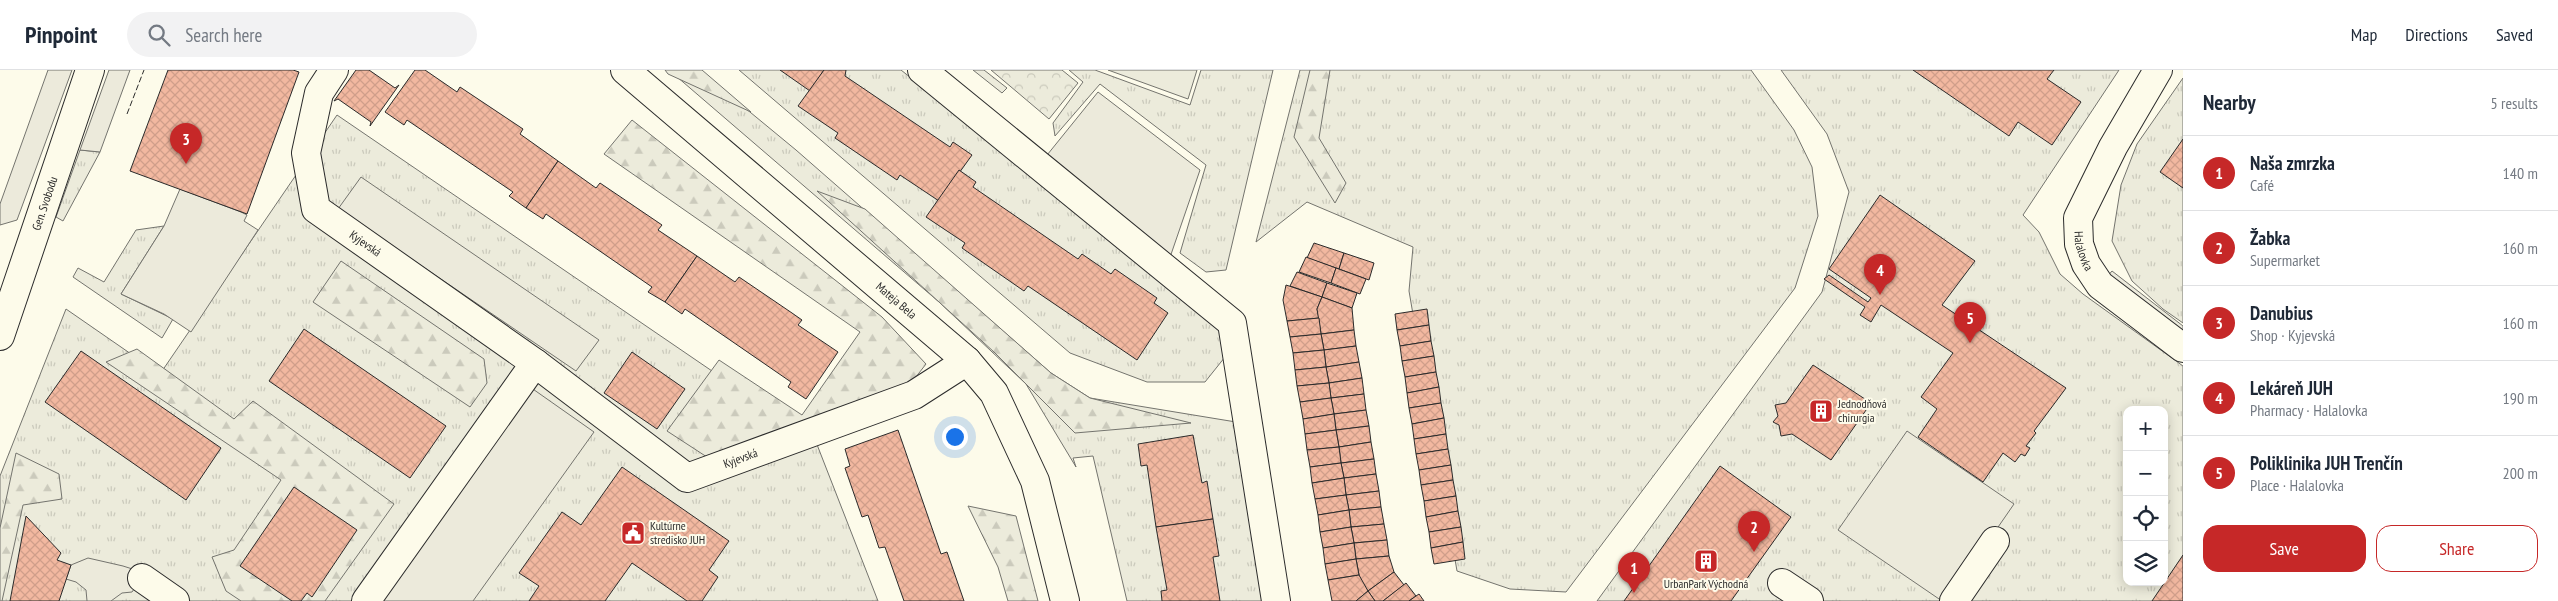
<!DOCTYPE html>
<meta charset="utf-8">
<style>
:root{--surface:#fff;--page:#f2f2f3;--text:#1f2937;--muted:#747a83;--line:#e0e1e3;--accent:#c62828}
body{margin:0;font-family:"PT Sans Narrow",sans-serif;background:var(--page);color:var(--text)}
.controls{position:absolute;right:15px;bottom:15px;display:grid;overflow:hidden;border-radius:10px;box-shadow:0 2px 12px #0003}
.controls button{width:45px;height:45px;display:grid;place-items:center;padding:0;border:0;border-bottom:1px solid var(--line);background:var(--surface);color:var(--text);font:25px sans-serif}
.you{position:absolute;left:954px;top:366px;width:18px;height:18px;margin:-12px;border:4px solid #fff;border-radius:50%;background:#1a73e8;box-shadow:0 0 0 8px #1a73e833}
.badge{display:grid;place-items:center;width:32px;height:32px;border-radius:50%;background:var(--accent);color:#fff;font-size:16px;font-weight:700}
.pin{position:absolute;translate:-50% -41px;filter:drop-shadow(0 1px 2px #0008)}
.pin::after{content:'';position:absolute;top:26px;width:18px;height:15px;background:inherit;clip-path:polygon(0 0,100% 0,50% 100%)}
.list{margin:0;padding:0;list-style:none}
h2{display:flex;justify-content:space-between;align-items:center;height:65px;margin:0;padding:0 20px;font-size:21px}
h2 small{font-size:16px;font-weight:400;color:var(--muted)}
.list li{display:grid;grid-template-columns:32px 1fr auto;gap:15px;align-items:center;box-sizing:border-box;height:75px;padding:0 20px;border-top:1px solid var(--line)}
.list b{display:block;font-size:19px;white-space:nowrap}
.list p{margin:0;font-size:16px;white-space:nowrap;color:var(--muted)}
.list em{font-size:16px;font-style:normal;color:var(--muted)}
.actions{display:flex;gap:10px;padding:15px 20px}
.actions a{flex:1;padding:11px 0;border:1px solid var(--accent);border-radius:15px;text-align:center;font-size:18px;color:var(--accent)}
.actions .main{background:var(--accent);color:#fff}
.icon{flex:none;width:28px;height:28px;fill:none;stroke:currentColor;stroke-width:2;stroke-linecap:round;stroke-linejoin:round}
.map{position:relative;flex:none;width:2183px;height:531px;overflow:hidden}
header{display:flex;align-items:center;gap:30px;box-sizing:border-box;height:70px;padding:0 25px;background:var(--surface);border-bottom:1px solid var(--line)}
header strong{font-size:24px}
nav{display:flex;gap:28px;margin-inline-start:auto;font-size:18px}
.search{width:350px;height:45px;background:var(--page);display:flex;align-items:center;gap:12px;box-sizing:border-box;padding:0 18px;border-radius:28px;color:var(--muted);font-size:19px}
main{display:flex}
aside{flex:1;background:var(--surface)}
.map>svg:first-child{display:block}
.grass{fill:url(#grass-tufts);stroke:#74746e;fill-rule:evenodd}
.forest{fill:url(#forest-firs);stroke:#74746e}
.park{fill:url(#park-crowns);stroke:#74746e}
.pitch{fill:#ecebdb;stroke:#74746e}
.parking{fill:#eceadb;stroke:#74746e}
.building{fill:url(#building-cross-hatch);stroke:#2b2b2b}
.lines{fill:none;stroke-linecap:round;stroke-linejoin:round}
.street-casing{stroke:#2b2b2b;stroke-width:30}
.street{stroke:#fdfbea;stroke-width:28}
.fence{stroke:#2b2b2b;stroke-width:1;stroke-dasharray:6 2.5;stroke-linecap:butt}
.labels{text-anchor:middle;stroke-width:4;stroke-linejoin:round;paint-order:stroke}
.street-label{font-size:12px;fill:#2b2b2b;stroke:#fdfbea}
.poi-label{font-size:12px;fill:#2b2b2b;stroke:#fdfbea;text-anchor:start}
</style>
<header>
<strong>Pinpoint</strong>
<div class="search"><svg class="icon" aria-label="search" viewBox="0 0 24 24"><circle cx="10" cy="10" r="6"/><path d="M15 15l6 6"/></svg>Search here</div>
<nav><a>Map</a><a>Directions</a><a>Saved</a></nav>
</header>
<main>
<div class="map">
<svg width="2183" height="531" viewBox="0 0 2183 531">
<defs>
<pattern id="grass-tufts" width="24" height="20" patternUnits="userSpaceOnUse" patternTransform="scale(1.25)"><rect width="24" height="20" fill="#ecebdb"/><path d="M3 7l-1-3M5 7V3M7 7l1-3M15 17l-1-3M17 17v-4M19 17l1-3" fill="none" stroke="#cbcabc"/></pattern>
<pattern id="forest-firs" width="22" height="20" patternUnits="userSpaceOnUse" patternTransform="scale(1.25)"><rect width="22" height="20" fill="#ecebdb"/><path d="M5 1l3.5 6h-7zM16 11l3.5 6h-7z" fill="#cbcabc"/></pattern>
<pattern id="park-crowns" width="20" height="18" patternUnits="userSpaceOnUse" patternTransform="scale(1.25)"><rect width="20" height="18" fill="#ecebdb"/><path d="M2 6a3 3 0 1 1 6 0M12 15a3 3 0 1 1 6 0" fill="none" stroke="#cbcabc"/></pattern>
<pattern id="building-cross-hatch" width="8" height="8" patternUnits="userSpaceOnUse" patternTransform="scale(1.25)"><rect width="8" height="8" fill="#f2b8a0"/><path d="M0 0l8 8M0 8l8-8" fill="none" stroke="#d09e8a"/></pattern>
</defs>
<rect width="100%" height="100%" fill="#fdfbea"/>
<g class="grass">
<polygon points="669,0 699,0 796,80 1051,303 1090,328 1236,352 1263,531 1127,531 1093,386 1073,388 1076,397 1026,314 939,232"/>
<polygon points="739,0 901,0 1221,255 1225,287 1205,312 1147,312 1070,283"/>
<polygon points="973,0 984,0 1007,18 1002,23"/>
<polygon points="1069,0 1095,0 1190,35 1201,0 1273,0 1226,200 1206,202 1180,183 1206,95 1100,14 1055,66 1053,53 1083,12"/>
<polygon points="1300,0 1751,0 1794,60 1812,97 1818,146 1795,218 1566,522 1510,519 1457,501 1409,221 1413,177 1307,132 1256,172"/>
<path d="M1781 0H2119L2023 145 2039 162 2060 204 2083 224 2183 296V531H1597L1822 222 1849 122 1827 64ZM2127 340H2164V512H2127Z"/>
<polygon points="2183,8 2183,253 2163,239 2132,211 2112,171 2121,115 2137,74"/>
<polygon points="337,45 816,372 878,531 0,531 0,406 66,239 160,304"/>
<polygon points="80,80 100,82 63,151 56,147"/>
<polygon points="164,156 121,224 173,249 162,268 73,207 78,198 104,212 136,160"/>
</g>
<g class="forest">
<polygon points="665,0 702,0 751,42 668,4"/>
<polygon points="1310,0 1330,0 1319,68 1346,113 1335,133 1294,67"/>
<polygon points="632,50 882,247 926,294 912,312 710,389 667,361 719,290 802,345 860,262 604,84"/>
<polygon points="817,121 865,139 1051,303 1090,328 1191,353 1075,363 994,282"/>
<polygon points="341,191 484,289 487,313 470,337 313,232"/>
<polygon points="137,279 234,349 253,331 394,434 325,531 241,531 226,521 212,487 234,480 281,410 106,292"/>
<polygon points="16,383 59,404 62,429 23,435 2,531 0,531 0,458"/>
<polygon points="968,436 1016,446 1038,531 1008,531 998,497"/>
</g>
<polygon class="park" points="991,0 1062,0 1078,13 1049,49"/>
<polygon class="pitch" points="1108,0 1197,0 1188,29"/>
<g class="parking">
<polygon points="48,0 72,0 17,150 0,155 0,134"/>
<polygon points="109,0 130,0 100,82 80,80"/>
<polygon points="1098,22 1200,100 1166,199 1039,95"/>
<polygon points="361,107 599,270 576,301 338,139"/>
<polygon points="180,119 241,142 247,145 244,151 258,160 191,262 164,244 121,224 164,156"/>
<polygon points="2112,201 2183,256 2183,278 2100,215"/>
<polygon points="530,317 594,362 473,531 377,531"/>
<polygon points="1907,361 2014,434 1947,531 1942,531 1838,460"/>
<polygon points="88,488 123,496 145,503 132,522 122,523 111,531 87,531 86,520 76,512 66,509 71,495"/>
</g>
<g class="building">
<polygon points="168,0 293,0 299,2 247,144 130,101"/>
<polygon points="356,0 369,0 395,18 399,15 370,56 371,52 338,29 334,31"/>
<polygon points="415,0 425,0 457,22 460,17 523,59 520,64 558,91 526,138 509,126 513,122 407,50 404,55 385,42"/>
<polygon points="780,0 824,0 810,21"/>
<polygon points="824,0 846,0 845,6 950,77 953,72 972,85 939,131 900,105 897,110 835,68 838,63 798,36"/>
<polygon points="1913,0 2054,0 2047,9 2081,32 2052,75 2018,52 2009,66"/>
<polygon points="2183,69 2183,118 2160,102"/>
<polygon points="558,91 596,118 600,113 662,155 658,160 697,186 665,232 648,222 652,217 546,144 543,149 526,138"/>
<polygon points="959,100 976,112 973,117 1078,189 1082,184 1111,204 1115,199 1157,228 1154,233 1168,243 1137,290 1028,216 1024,221 962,178 965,173 926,147"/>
<polygon points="1880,125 1975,191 1942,235 2066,318 2034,361 2036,363 2026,376 2030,378 2025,386 2021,384 2015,392 2003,383 1983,412 1918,367 1937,339 1921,327 1953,283 1881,235 1871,252 1860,245 1865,237 1824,209 1829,205 1868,232 1871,228 1829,199"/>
<polygon points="1314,173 1344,183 1339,199 1307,188"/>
<polygon points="1344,183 1374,193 1369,210 1339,199"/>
<polygon points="697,186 735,212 739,207 792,243 802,250 798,255 838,282 806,329 788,317 791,312 685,239 682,244 665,232"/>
<polygon points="1306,187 1336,198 1331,213 1299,202"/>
<polygon points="1336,198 1366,209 1360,224 1331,213"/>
<polygon points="1297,202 1327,213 1322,227 1290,216"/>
<polygon points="1327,213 1357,223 1352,238 1322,227"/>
<polygon points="1286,215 1322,227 1317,239 1319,248 1287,251 1283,230"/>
<polygon points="1322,227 1352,238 1354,260 1321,264 1317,239"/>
<polygon points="1427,239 1429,255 1397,260 1395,244"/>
<polygon points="1319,248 1321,264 1290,267 1287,251"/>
<polygon points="1429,255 1431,271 1400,276 1397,260"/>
<polygon points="304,259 446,356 410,408 269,311"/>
<polygon points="1354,260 1356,276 1324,280 1321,264"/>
<polygon points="1321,264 1324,280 1293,283 1290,267"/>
<polygon points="1431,271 1434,286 1402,291 1400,276"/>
<polygon points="1356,276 1359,292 1326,297 1324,280"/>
<polygon points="1324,280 1326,297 1295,300 1293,283"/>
<polygon points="81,281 221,378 186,430 45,332"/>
<polygon points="632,282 685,319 657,359 604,323"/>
<polygon points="1434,286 1436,302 1405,307 1402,291"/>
<polygon points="1359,292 1362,308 1329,313 1326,297"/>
<polygon points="1813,295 1871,333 1831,390 1792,364 1781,366 1779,355 1773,352 1778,346 1775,335 1786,333"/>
<polygon points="1326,297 1329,313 1297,316 1295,300"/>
<polygon points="1436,302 1439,317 1407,323 1405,307"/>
<polygon points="1362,308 1364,324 1331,328 1329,313"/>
<polygon points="1329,313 1331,328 1300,332 1297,316"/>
<polygon points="1439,317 1441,333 1409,338 1407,323"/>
<polygon points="1364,324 1366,340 1334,344 1331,328"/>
<polygon points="1331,328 1334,344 1303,349 1300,332"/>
<polygon points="1441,333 1444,348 1412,354 1409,338"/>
<polygon points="1366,340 1369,356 1336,360 1334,344"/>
<polygon points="1334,344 1336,360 1305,364 1303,349"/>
<polygon points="1444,348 1446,364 1414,369 1412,354"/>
<polygon points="1369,356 1371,372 1339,377 1336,360"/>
<polygon points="898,360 941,484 947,482 964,531 904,531 885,477 879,478 868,445 862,447 845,398 850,396 845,379"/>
<polygon points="1336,360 1339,377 1307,380 1305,364"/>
<polygon points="1446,364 1448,379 1416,384 1414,369"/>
<polygon points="1193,365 1202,413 1207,411 1213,449 1156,457 1147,395 1141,396 1138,374"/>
<polygon points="1371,372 1374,389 1341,393 1339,377"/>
<polygon points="1339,377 1341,393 1310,397 1307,380"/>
<polygon points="1448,379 1451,395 1419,400 1416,384"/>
<polygon points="1374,389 1376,404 1344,408 1341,393"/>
<polygon points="1341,393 1344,408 1312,413 1310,397"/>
<polygon points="1451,395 1453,410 1421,415 1419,400"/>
<polygon points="1720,396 1791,447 1731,531 1624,531"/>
<polygon points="622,397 729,471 709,500 718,507 702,531 687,531 632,493 605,531 529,531 539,516 519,503 562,442 581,455"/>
<polygon points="1376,404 1379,421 1346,425 1344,408"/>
<polygon points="1344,408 1346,425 1315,429 1312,413"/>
<polygon points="1453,410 1456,426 1424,431 1421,415"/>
<polygon points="294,417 357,460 312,527 307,523 301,531 292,531 240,496"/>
<polygon points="1379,421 1381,437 1349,440 1346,425"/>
<polygon points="1346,425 1349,440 1318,445 1315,429"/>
<polygon points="1456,426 1458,441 1426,447 1424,431"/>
<polygon points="1381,437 1384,454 1351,457 1349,440"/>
<polygon points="1349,440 1351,457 1320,462 1318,445"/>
<polygon points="1458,441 1461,457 1429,462 1426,447"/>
<polygon points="26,446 61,483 57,490 71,495 59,531 10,531"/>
<polygon points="1213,449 1219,486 1213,487 1220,531 1162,531 1161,521 1167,520 1156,457"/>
<polygon points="1384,454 1387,470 1354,473 1351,457"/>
<polygon points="1351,457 1354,473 1323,478 1320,462"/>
<polygon points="1461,457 1463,472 1431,478 1429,462"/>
<polygon points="1387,470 1389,486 1356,489 1354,473"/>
<polygon points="1463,472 1465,489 1434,494 1431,478"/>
<polygon points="1354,473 1356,489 1325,494 1323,478"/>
<polygon points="2183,485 2183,531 2152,531"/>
<polygon points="1389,486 1394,502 1368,521 1360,510 1356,489"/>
<polygon points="1356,489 1359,505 1328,510 1325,494"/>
<polygon points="1394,502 1404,515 1383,531 1375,531 1368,521"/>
<polygon points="1359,505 1368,521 1356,531 1332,531 1328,510"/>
<polygon points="1406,513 1416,526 1409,531 1383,531"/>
<polygon points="1368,521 1375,531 1356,531"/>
<polygon points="1419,524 1424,531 1409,531 1416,526"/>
</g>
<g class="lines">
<g class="street-casing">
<g id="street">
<path id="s1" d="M334 0 319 23 306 83 316 139 535 293 687 408 914 325 967 291"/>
<path id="s2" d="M625 0 967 291 994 323 1035 411 1065 531"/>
<polyline points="922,0 1232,253 1276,531"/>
<path id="s3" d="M2158 0 2113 77 2078 148 2079 174 2086 194 2100 215 2183 278"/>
<path id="s4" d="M0 266 90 0"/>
<polyline points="142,508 175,531"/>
<polyline points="1782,513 1809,531"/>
<polyline points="366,531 535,293"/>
<polyline points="1954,531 1995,471"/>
</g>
</g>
<use href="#street" class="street"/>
<polyline class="fence" points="127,44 144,0"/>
</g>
<defs>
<g id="building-square" transform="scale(1.25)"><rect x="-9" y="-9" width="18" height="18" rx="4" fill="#c62828" stroke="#fdfbea"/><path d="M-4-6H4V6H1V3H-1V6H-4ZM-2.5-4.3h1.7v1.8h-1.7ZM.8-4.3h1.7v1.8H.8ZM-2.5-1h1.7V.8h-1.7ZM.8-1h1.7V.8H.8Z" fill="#fff"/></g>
<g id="civic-square" transform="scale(1.25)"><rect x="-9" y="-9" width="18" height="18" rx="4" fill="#c62828" stroke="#fdfbea"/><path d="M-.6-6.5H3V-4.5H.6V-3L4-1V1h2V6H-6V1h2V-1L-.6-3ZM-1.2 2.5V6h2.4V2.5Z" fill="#fff"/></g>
</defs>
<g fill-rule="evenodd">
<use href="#building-square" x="1821" y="341"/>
<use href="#civic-square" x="633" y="463"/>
<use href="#building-square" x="1706" y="491"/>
</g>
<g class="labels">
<g class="street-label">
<text dy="4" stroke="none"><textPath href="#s4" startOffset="140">Gen. Svobodu</textPath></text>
<text dy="4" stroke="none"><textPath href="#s1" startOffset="206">Kyjevská</textPath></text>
<text dy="4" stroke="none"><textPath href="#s3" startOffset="202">Halalovka</textPath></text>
<text dy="4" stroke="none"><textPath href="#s2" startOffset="356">Mateja Bela</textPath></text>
<text dy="4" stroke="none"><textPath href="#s1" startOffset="661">Kyjevská</textPath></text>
</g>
<g class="poi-label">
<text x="1838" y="338">Jednodňová<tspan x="1838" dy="14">chirurgia</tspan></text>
<text x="650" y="460">Kultúrne<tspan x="650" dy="14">stredisko JUH</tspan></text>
<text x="1706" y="518" text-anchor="middle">UrbanPark Východná</text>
</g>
</g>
</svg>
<div class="controls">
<button>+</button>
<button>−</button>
<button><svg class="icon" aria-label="locate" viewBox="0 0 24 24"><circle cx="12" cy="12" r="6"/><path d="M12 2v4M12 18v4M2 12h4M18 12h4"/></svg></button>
<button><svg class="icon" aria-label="layers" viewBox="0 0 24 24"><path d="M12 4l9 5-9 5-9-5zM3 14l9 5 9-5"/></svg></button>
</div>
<div class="you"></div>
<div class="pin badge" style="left:1634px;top:523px">1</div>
<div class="pin badge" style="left:1754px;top:482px">2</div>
<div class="pin badge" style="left:186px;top:94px">3</div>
<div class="pin badge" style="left:1880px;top:225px">4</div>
<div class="pin badge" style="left:1970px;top:273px">5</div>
</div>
<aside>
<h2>Nearby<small>5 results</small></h2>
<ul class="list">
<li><span class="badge">1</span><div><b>Naša zmrzka</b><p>Café</p></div><em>140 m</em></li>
<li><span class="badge">2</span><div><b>Žabka</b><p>Supermarket</p></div><em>160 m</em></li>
<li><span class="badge">3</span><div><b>Danubius</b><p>Shop · Kyjevská</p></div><em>160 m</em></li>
<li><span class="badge">4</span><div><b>Lekáreň JUH</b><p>Pharmacy · Halalovka</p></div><em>190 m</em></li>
<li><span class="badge">5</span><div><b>Poliklinika JUH Trenčín</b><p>Place · Halalovka</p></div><em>200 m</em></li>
</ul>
<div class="actions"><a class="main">Save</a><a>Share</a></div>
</aside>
</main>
